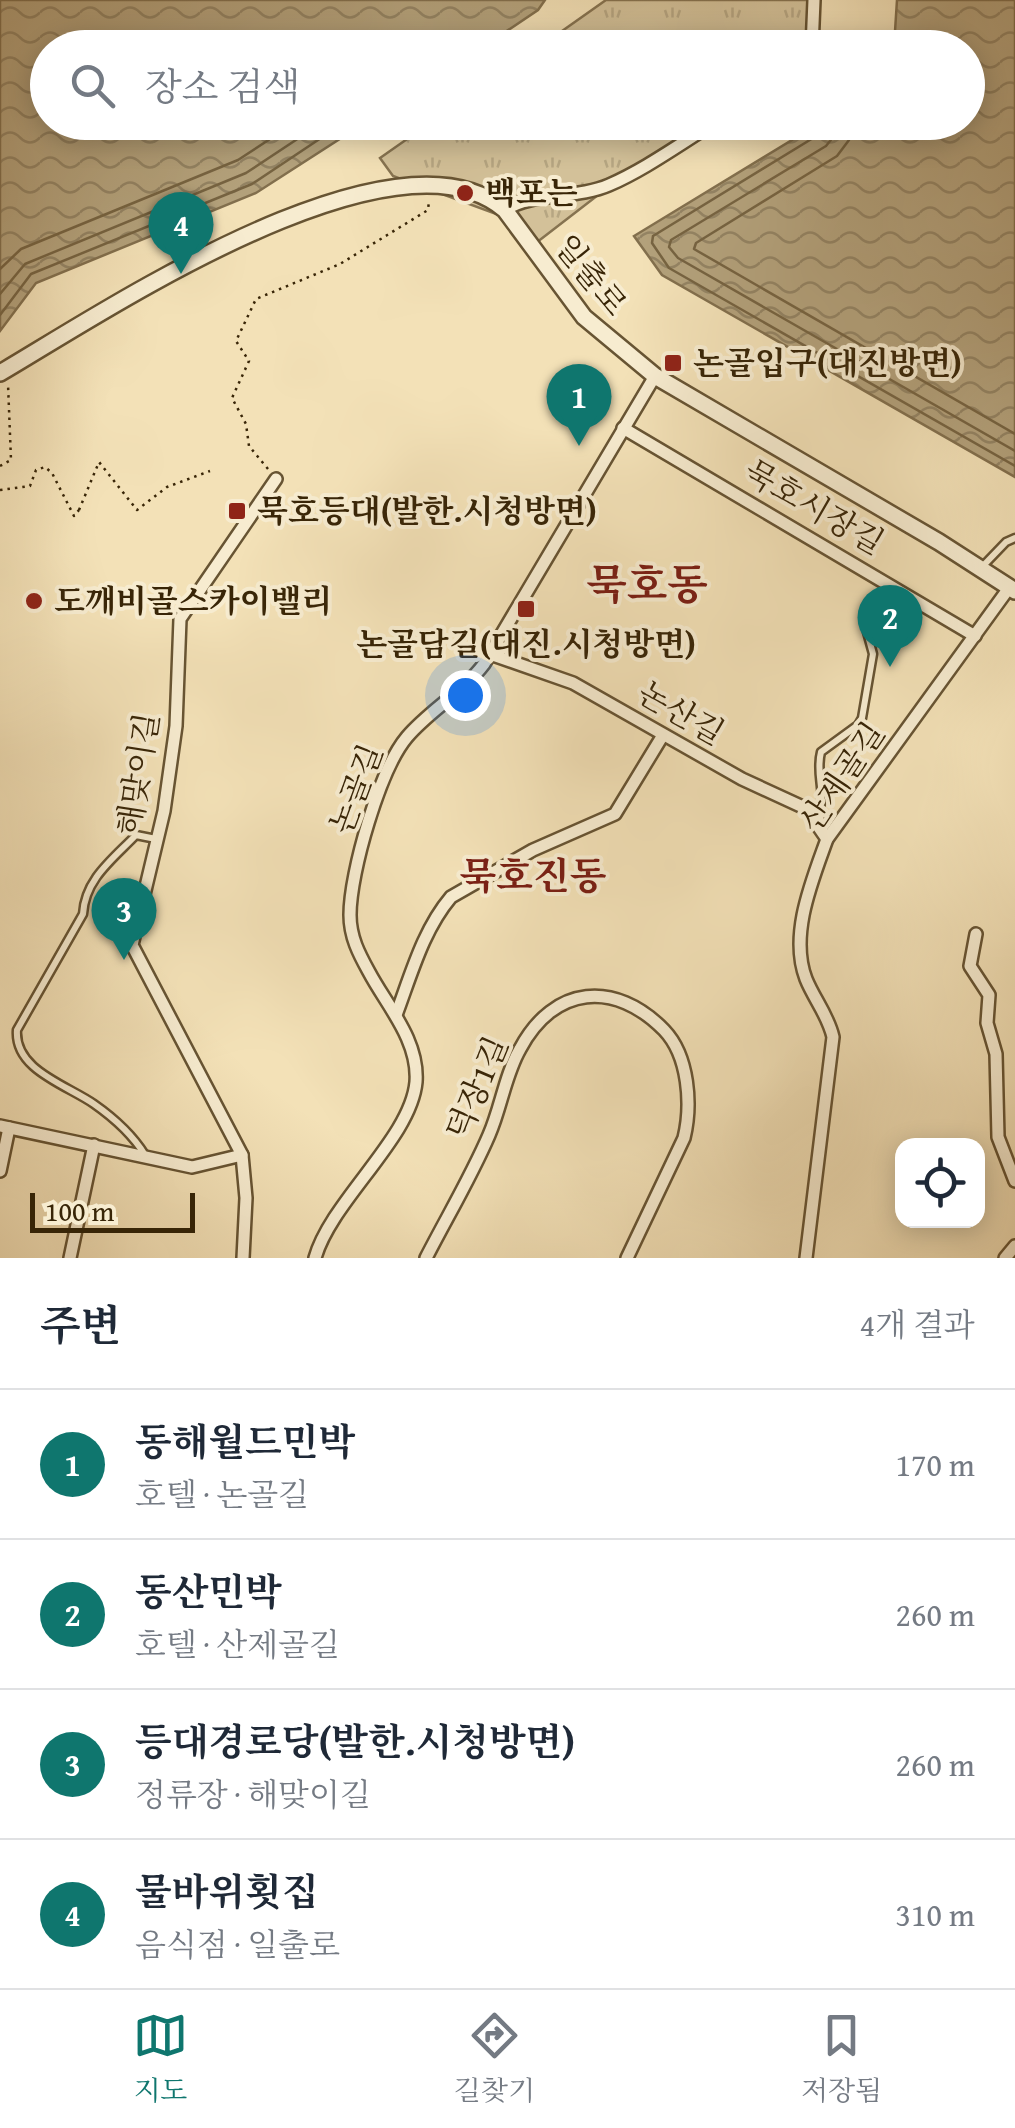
<!DOCTYPE html>
<html lang="ko">
<meta charset="utf-8">
<style>
:root{--surface:#fff;--page:#f6f6f7;--text:#1f2937;--muted:#747a83;--line:#e0e1e3;--accent:#0f766e}
body{margin:0;font-family:"Gentium Book Plus","Noto Serif KR",serif;background:var(--page);color:var(--text)}
.controls{position:absolute;right:30px;bottom:30px;display:grid;overflow:hidden;border-radius:20px;box-shadow:0 5px 25px #0003}
.controls button{width:90px;height:90px;display:grid;place-items:center;padding:0;border:0;border-bottom:2px solid var(--line);background:var(--surface);color:var(--text);font:50px sans-serif}
.scale{position:absolute;left:30px;bottom:25px;width:165px;box-sizing:border-box;padding-left:10px;border:5px solid #382507;border-top:0;font-size:28px;line-height:35px;white-space:nowrap;color:#382507;-webkit-text-stroke:8px #f7ecd0;paint-order:stroke}
.you{position:absolute;left:465px;top:695px;width:35px;height:35px;margin:-25px;border:8px solid #fff;border-radius:50%;background:#1a73e8;box-shadow:0 0 0 15px #1a73e833}
.badge{display:grid;place-items:center;width:65px;height:65px;border-radius:50%;background:var(--accent);color:#fff;font-size:32px;font-weight:700}
.pin{position:absolute;translate:-50% -82px;filter:drop-shadow(0 2px 5px #0008)}
.pin::after{content:'';position:absolute;top:52px;width:35px;height:30px;background:inherit;clip-path:polygon(0 0,100% 0,50% 100%)}
.list{margin:0;padding:0;list-style:none}
h2{display:flex;justify-content:space-between;align-items:center;height:130px;margin:0;padding:0 40px;font-size:42px}
h2 small{font-size:32px;font-weight:400;color:var(--muted)}
.list li{display:grid;grid-template-columns:65px 1fr auto;gap:30px;align-items:center;box-sizing:border-box;height:150px;padding:0 40px;border-top:2px solid var(--line)}
.list b{display:block;font-size:38px;white-space:nowrap}
.list p{margin:0;font-size:32px;white-space:nowrap;color:var(--muted)}
.list em{font-size:32px;font-style:normal;color:var(--muted)}
.icon{flex:none;width:55px;height:55px;fill:none;stroke:currentColor;stroke-width:2;stroke-linecap:round;stroke-linejoin:round}
.map{position:relative;flex:none;width:1015px;height:1258px;overflow:hidden}
.search{position:absolute;background:var(--surface);box-shadow:0 5px 25px #0003;left:30px;right:30px;top:30px;height:110px;display:flex;align-items:center;gap:25px;box-sizing:border-box;padding:0 35px;border-radius:55px;color:var(--muted);font-size:38px}
.sheet{height:730px;background:var(--surface)}
nav{display:flex;justify-content:space-around;align-items:center;box-sizing:border-box;height:140px;border-top:2px solid var(--line);background:var(--surface);font-size:28px;color:var(--muted)}
nav a{display:grid;justify-items:center;gap:5px}
nav .on{color:var(--accent)}
.map>svg:first-child{display:block}
.grass{fill:url(#grass-tufts);stroke:#867350;stroke-width:2.5}
.water{fill:url(#water-waves);stroke:#826f4d;stroke-width:2.5}
.lines{fill:none;stroke-linecap:round;stroke-linejoin:round}
.shore{stroke:#766341;stroke-width:2.5}
.service-casing{stroke:#675433;stroke-width:11}
.minor-casing{stroke:#675433;stroke-width:16}
.tertiary-casing{stroke:#675433;stroke-width:20}
.path{stroke:#382507;stroke-width:2.5;stroke-dasharray:2.5 5;stroke-linecap:butt}
.service{stroke:#f7ecd0;stroke-width:6}
.minor{stroke:#f7ecd0;stroke-width:11}
.tertiary{stroke:#f7ecd0;stroke-width:15}
.poi-dot{fill:#8f2418;stroke:#f7ecd0;stroke-width:4}
.labels{text-anchor:middle;stroke-width:8;stroke-linejoin:round;paint-order:stroke}
.poi-label{font-size:32px;font-weight:bold;fill:#382507;stroke:#f7ecd0;text-anchor:start}
.street-label{font-size:32px;fill:#382507;stroke:#f7ecd0}
.quarter-label{font-size:38px;font-weight:bold;fill:#7a1f14;stroke:#f7ecd0}
.district-label{font-size:42px;font-weight:bold;fill:#7a1f14;stroke:#f7ecd0}
</style>
<div class="map">
<svg width="1015" height="1258" viewBox="0 0 1015 1258">
<defs>
<pattern id="grass-tufts" width="24" height="20" patternUnits="userSpaceOnUse" patternTransform="scale(2.5)"><rect width="24" height="20" fill="#d3c199"/><path d="M3 7l-1-3M5 7V3M7 7l1-3M15 17l-1-3M17 17v-4M19 17l1-3" fill="none" stroke="#b6a682"/></pattern>
<pattern id="water-waves" width="16" height="10" patternUnits="userSpaceOnUse" patternTransform="scale(2.5)"><rect width="16" height="10" fill="#b3a17b"/><path d="M0 5q4-4 8 0t8 0" fill="none" stroke="#938363"/></pattern>
</defs>
<rect width="100%" height="100%" fill="#f3e1b7"/>
<filter id="stains"><feTurbulence type="fractalNoise" baseFrequency=".002" numOctaves="4"/><feColorMatrix values="0 0 0 0 .2 0 0 0 0 .09 0 0 0 0 .02 0 0 0 .5 -.17"/></filter>
<radialGradient id="worn" r=".72"><stop offset=".6" stop-color="#630" stop-opacity="0"/><stop offset="1" stop-color="#630" stop-opacity=".3"/></radialGradient>
<g class="grass">
<polygon points="606,0 814,0 812,47 538,48"/>
<polygon points="430,123 716,123 611,185 532,246 510,219 393,176 380,158"/>
</g>
<g class="water">
<polygon points="0,0 545,0 538,10 483,47 48,48 48,122 357,123 352,131 256,193 36,283 0,331"/>
<polygon points="897,0 1015,0 1015,477 662,275 634,236 820,123 968,122 968,48 894,47"/>
</g>
<g class="lines">
<g class="shore">
<polyline points="824,122 818,135 653,236 652,243 669,268 1015,466"/>
<polyline points="836,122 834,136 826,146 671,240 669,247 678,258 1015,451"/>
<polyline points="851,122 849,140 837,156 696,243 694,249 1015,434"/>
<polyline points="0,269 21,249 238,160 296,122"/>
<polyline points="0,294 25,264 246,173 323,122"/>
<polyline points="0,315 31,274 252,184 345,122"/>
</g>
<g class="service-casing">
<g id="service">
<polyline points="981,568 1006,542 1015,538"/>
<path d="M818 814C827 792 815 775 821 752L858 725 862 718 873 654 867 632 869 621"/>
<path d="M145 1155C132 1134 114 1118 94 1104 67 1085 14 1070 17 1030L83 914C85 879 113 859 136 835L156 839"/>
</g>
</g>
<g class="minor-casing">
<g id="minor">
<polyline points="812,48 814,0"/>
<path d="M505 210C532 192 577 199 609 185 646 169 681 143 716 122"/>
<polyline points="623,428 975,636"/>
<polyline points="490,654 573,683 742,779 818,814 818,826 827,839"/>
<polyline points="976,934 970,966 989,995 987,1023 996,1054 998,1137 1015,1181"/>
<path d="M396 1015C411 975 423 930 451 897L533 850 615 814 663 735"/>
<polyline points="0,1126 192,1167 242,1155"/>
<polyline points="0,1171 9,1128"/>
<polyline points="70,1258 94,1145"/>
<polyline points="243,1258 246,1198 242,1155 132,945 164,811 176,726 180,619 276,479"/>
<path d="M315 1258C331 1201 411 1138 416 1082 419 1040 387 1006 369 972 359 954 350 937 350 915 350 872 380 769 407 737 430 710 462 693 484 664L655 376"/>
<path d="M426 1258C447 1217 471 1177 489 1135 501 1108 505 1075 520 1049 554 985 615 980 664 1030 689 1056 692 1105 684 1138L627 1258"/>
<path d="M806 1258 833 1037C828 1015 814 999 806 979 789 935 812 881 827 839L1009 588"/>
<polyline points="1005,1258 1015,1246"/>
</g>
</g>
<g class="tertiary-casing">
<path id="tertiary" d="M0 373C101 314 395 116 505 210L584 317 655 376 939 542 1015 591"/>
</g>
<g class="path">
<polyline points="0,466 11,460 8,384"/>
<polyline points="268,469 249,446 246,424 232,398 249,361 236,341 256,299 340,264 428,210 429,201"/>
<polyline points="0,490 30,486 36,470 45,467 52,473 74,516 79,510 84,509"/>
<polyline points="79,510 99,462 137,510 167,487 210,471"/>
</g>
<use href="#service" class="service"/>
<use href="#minor" class="minor"/>
<use href="#tertiary" class="tertiary"/>
</g>
<g class="poi-dot">
<circle cx="465" cy="193" r="10"/>
<rect x="663" y="353" width="20" height="20" rx="5"/>
<rect x="227" y="501" width="20" height="20" rx="5"/>
<circle cx="34" cy="601" r="10"/>
<rect x="516" y="599" width="20" height="20" rx="5"/>
</g>
<g class="labels">
<g class="poi-label">
<text x="485" y="204">백포는</text>
<text x="693" y="374">논골입구(대진방면)</text>
<text x="257" y="522">묵호등대(발한.시청방면)</text>
<text x="54" y="612">도깨비골스카이밸리</text>
<text x="526" y="655" text-anchor="middle">논골담길(대진.시청방면)</text>
</g>
<g class="street-label">
<text transform="translate(591 275) rotate(51)" y="11">일출로</text>
<text transform="translate(814 507) rotate(30)" y="11">묵호시장길</text>
<text transform="translate(681 713) rotate(30)" y="11">논산길</text>
<text transform="translate(138 774) rotate(-81)" y="11">해맞이길</text>
<text transform="translate(842 777) rotate(-56)" y="11">산제골길</text>
<text transform="translate(356 789) rotate(-69)" y="11">논골길</text>
<text transform="translate(477 1088) rotate(-67)" y="11">덕장1길</text>
</g>
<g class="quarter-label">
<text x="533" y="889">묵호진동</text>
</g>
<g class="district-label">
<text x="647" y="599">묵호동</text>
</g>
</g>
<rect width="100%" height="100%" filter="url(#stains)"/>
<rect width="100%" height="100%" fill="url(#worn)"/>
</svg>
<div class="controls">
<button><svg class="icon" aria-label="locate" viewBox="0 0 24 24"><circle cx="12" cy="12" r="6"/><path d="M12 2v4M12 18v4M2 12h4M18 12h4"/></svg></button>
</div>
<div class="scale">100 m</div>
<div class="you"></div>
<div class="pin badge" style="left:579px;top:446px">1</div>
<div class="pin badge" style="left:890px;top:667px">2</div>
<div class="pin badge" style="left:124px;top:960px">3</div>
<div class="pin badge" style="left:181px;top:274px">4</div>
<div class="search"><svg class="icon" aria-label="search" viewBox="0 0 24 24"><circle cx="10" cy="10" r="6"/><path d="M15 15l6 6"/></svg>장소 검색</div>
</div>
<section class="sheet">
<h2>주변<small>4개 결과</small></h2>
<ul class="list">
<li><span class="badge">1</span><div><b>동해월드민박</b><p>호텔 · 논골길</p></div><em>170 m</em></li>
<li><span class="badge">2</span><div><b>동산민박</b><p>호텔 · 산제골길</p></div><em>260 m</em></li>
<li><span class="badge">3</span><div><b>등대경로당(발한.시청방면)</b><p>정류장 · 해맞이길</p></div><em>260 m</em></li>
<li><span class="badge">4</span><div><b>물바위횟집</b><p>음식점 · 일출로</p></div><em>310 m</em></li>
</ul>
</section>
<nav>
<a class="on"><svg class="icon" aria-label="map" viewBox="0 0 24 24"><path d="M3 6l6-2 6 2 6-2v14l-6 2-6-2-6 2zM9 4v14M15 6v14"/></svg>지도</a>
<a><svg class="icon" aria-label="directions" viewBox="0 0 24 24"><path d="M12 3l9 9-9 9-9-9zM9 14v-3h6M13 9l2 2-2 2"/></svg>길찾기</a>
<a><svg class="icon" aria-label="saved" viewBox="0 0 24 24"><path d="M7 4h10v16l-5-4-5 4z"/></svg>저장됨</a>
</nav>
